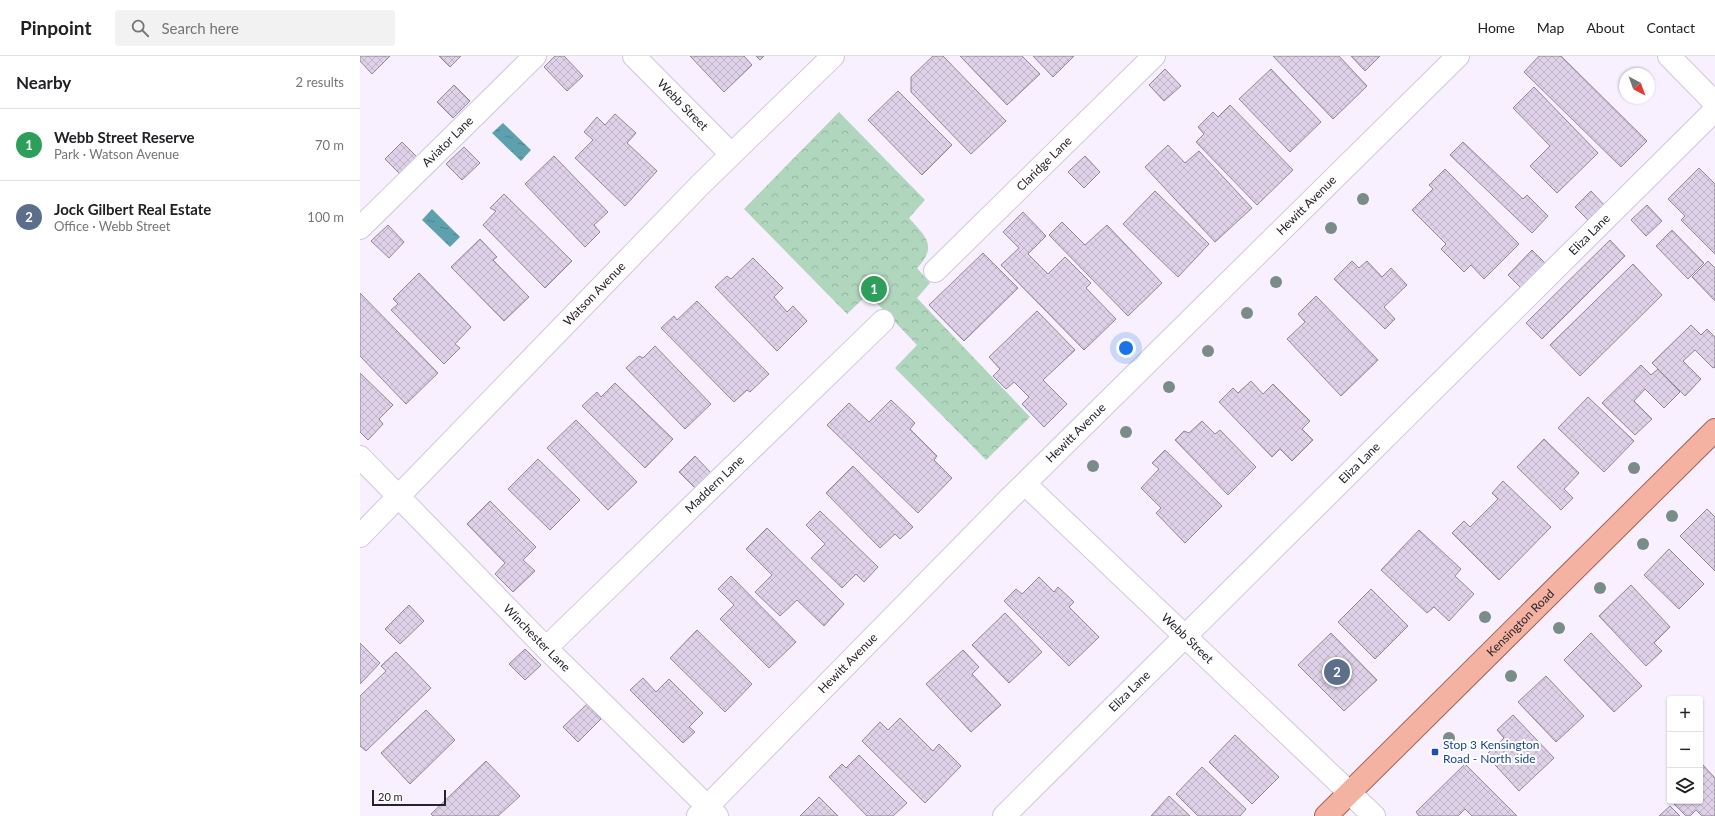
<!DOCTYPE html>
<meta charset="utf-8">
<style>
:root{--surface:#fff;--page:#f2f2f2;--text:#202124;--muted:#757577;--line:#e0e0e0;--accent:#b45309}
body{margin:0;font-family:Lato,sans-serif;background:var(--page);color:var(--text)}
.controls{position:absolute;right:12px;bottom:12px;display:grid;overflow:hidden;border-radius:4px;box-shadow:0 1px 3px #0004}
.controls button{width:36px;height:36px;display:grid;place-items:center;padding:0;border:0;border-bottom:1px solid var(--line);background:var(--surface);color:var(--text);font:20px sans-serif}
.compass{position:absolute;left:1259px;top:12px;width:36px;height:36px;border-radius:50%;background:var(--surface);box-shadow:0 1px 3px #0004;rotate:139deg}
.scale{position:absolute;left:12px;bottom:10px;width:74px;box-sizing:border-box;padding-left:4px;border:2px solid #27222b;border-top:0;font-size:11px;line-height:14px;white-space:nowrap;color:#27222b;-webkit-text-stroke:3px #fff;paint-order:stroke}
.you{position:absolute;left:766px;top:292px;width:14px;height:14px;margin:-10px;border:3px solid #fff;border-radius:50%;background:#1a73e8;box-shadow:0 0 0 6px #1a73e833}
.badge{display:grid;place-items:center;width:26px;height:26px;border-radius:50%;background:var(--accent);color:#fff;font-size:13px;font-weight:700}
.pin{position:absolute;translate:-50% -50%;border:2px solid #fff;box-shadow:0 1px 4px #0006}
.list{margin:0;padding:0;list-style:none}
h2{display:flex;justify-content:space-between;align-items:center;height:52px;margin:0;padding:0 16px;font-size:17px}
h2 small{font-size:13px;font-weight:400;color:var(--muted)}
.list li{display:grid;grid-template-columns:26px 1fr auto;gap:12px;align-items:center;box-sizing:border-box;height:72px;padding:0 16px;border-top:1px solid var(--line)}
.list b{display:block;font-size:15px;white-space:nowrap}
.list p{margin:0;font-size:13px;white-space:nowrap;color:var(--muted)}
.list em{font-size:13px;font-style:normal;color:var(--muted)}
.icon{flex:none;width:22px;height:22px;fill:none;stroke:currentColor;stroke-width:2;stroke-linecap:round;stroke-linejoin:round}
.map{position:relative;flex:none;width:1355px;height:760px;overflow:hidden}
header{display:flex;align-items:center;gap:24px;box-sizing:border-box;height:56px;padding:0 20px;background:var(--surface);border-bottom:1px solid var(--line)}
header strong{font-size:19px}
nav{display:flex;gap:22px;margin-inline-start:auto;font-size:14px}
.search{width:280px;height:36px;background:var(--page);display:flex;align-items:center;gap:10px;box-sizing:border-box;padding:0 14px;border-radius:4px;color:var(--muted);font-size:15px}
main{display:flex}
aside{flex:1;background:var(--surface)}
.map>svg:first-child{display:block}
.park{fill:url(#park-crowns)}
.water{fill:url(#water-ripples)}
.building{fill:url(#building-cross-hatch);stroke:#908599}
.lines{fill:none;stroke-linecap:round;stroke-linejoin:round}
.minor-casing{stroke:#d1c5db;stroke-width:24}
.major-casing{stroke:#a76050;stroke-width:24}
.minor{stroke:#fff;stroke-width:22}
.major{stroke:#f4b3a2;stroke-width:22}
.tree{fill:#7a8c87}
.transit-dot{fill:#1a4fb4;stroke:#fff;stroke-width:1.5}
.labels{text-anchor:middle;stroke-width:4;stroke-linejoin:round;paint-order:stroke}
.street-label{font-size:12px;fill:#27222b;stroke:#fff}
.transit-label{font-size:12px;fill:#164399;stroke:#fff;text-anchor:start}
</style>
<header>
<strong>Pinpoint</strong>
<div class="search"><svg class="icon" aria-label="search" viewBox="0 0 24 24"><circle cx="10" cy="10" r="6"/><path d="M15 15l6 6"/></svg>Search here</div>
<nav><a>Home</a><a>Map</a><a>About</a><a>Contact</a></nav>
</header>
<main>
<aside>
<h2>Nearby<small>2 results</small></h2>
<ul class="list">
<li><span class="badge" style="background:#2e9e5b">1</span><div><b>Webb Street Reserve</b><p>Park · Watson Avenue</p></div><em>70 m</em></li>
<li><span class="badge" style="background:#5c6f8a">2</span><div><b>Jock Gilbert Real Estate</b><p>Office · Webb Street</p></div><em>100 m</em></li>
</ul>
</aside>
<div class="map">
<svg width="1355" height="760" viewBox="0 0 1355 760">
<defs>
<pattern id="park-crowns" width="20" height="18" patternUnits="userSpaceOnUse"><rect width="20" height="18" fill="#b0d6bd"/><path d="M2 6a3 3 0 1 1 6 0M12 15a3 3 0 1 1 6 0" fill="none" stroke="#97b7a3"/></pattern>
<pattern id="water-ripples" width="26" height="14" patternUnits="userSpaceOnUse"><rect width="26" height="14" fill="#5ca1ad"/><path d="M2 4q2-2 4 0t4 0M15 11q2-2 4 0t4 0" fill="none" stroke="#4c838d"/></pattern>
<pattern id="building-cross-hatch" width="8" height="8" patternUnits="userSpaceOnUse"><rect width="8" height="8" fill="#ded1e8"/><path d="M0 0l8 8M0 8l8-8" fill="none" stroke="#beb3c7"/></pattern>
</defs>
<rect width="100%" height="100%" fill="#f8f0fe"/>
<path class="park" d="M479 56 565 144 549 162C566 181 578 190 557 212L570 227 557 242 670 361 626 404 535 312 557 289 508 238 487 258 384 153Z"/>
<g class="water">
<polygon points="143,67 171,94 161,105 132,77"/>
<polygon points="72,153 100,181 90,191 62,164"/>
</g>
<g class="building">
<polygon points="0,0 30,0 12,18 0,5"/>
<polygon points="79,0 101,0 90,11"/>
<polygon points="195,0 204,0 223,20 207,35 184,11"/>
<polygon points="330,0 384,0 392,9 364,36"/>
<polygon points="396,0 404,0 400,4"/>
<polygon points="573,0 583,0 646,65 611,98 551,36 551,21"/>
<polygon points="600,0 662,0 680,18 647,49"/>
<polygon points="673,0 714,0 693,21"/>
<polygon points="913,0 979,0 1007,30 973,63"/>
<polygon points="991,0 1020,0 1005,15"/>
<polygon points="1179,0 1201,0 1287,85 1261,111 1164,16"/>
<polygon points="805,13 821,30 804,45 789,29"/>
<polygon points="911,13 961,66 930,96 879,43"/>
<polygon points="94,29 110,45 93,62 77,46"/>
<polygon points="1174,31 1238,97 1197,137 1170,110 1190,90 1153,52"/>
<polygon points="538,35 592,89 562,119 508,64"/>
<polygon points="870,49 933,114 897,149 836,86 844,78 838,71 853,56 858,61"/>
<polygon points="255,58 276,77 267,87 297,115 265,150 215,102 233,84 224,76 237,61 245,69"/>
<polygon points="42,86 58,102 41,119 25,103"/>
<polygon points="1103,86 1163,143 1167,139 1188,160 1172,177 1090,99"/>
<polygon points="808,89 825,107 839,95 892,152 855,186 785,111"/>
<polygon points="104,91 120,107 102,124 86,108"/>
<polygon points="194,100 248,156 234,169 240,176 225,191 165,128"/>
<polygon points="725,100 740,116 724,132 708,116"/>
<polygon points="1339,112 1355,128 1355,198 1321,164 1325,160 1308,143"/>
<polygon points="1085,113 1159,188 1124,223 1111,209 1104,216 1081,193 1086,188 1052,154 1073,133 1069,129"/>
<polygon points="795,135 849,188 818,221 763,168"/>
<polygon points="1231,135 1247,152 1231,167 1215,151"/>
<polygon points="144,138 212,205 185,232 123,169 136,155 130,152"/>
<polygon points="1287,149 1302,165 1286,180 1271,164"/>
<polygon points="663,156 686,180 668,198 688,218 705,201 731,227 726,232 756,263 724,294 641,209 659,192 643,176"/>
<polygon points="702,166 725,189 747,169 802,227 768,260 689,179"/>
<polygon points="28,169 44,186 29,202 11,185"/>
<polygon points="1312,174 1344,207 1328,223 1296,190"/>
<polygon points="120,183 137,201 133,204 169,241 144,265 91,211"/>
<polygon points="1250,184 1265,200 1182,283 1166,267"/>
<polygon points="1172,194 1188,210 1163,234 1148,219"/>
<polygon points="623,197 658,232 604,285 569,249"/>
<polygon points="393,202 423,232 414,241 427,256 433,250 447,265 417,295 355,231 367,220 371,223"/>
<polygon points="992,205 999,212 1007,205 1022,221 1031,212 1047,229 1024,251 1035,263 1025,273 974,223"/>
<polygon points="1348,205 1355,212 1355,245 1332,221"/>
<polygon points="1273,208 1302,239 1220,320 1190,289"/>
<polygon points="59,217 111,271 95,288 100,292 84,308 31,254 38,248 33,243"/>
<polygon points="0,237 78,317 46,348 0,300"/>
<polygon points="956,240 1018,304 981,340 927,283 945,266 938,258"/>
<polygon points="337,245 409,318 390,336 387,334 374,346 301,272 314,260 317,264"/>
<polygon points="677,255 715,294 683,324 707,348 684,371 662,348 669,341 654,326 646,333 633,320 640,313 629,301"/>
<polygon points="1331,269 1341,279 1347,273 1355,281 1355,311 1353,312 1335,294 1323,305 1341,323 1325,340 1292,307"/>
<polygon points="295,290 351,348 325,373 266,312 279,300 283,302"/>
<polygon points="1281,309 1291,319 1298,313 1320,336 1304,352 1285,333 1274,345 1292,363 1275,379 1242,347"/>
<polygon points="0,317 33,349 19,363 23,368 8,384 0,376"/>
<polygon points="891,325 903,338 913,328 950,365 942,373 953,384 932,405 920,393 912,401 859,346 873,332 878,337"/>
<polygon points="255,327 313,383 285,412 222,350 237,336 241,341"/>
<polygon points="1228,341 1274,385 1244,416 1198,372"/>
<polygon points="531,344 555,367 550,373 577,400 574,404 592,422 558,457 467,369 489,347 509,366"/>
<polygon points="216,364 277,426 248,454 187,392"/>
<polygon points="842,365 855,378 860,374 896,411 868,439 815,384 824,375 829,377"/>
<polygon points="1184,383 1219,417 1204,433 1213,442 1201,454 1157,411"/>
<polygon points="805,394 862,450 825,487 796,457 801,452 781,432 799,413 792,407"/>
<polygon points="335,400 351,417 335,432 319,416"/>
<polygon points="178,403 220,444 190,474 148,433"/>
<polygon points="493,410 553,471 540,483 535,478 520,492 466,437"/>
<polygon points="1143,425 1191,471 1139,524 1092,477 1104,465 1110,471 1138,443 1132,437"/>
<polygon points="130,445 176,491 163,504 175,515 153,536 135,518 145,507 107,468"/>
<polygon points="1347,453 1355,461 1355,515 1320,480"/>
<polygon points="460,455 518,511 504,526 496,518 482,532 451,502 465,488 446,469"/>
<polygon points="407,472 484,548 464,570 437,544 420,560 395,536 412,519 386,493"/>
<polygon points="1059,474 1101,513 1095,520 1114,538 1089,565 1074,551 1067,557 1021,514"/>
<polygon points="1309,493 1344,528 1319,553 1284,519"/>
<polygon points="371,520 436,586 409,612 360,563 374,549 358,533"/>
<polygon points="679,521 694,536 698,531 714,546 709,551 739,581 709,610 644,545 656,533 662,538"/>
<polygon points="1271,529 1310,571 1294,587 1302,595 1286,610 1239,560"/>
<polygon points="1011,533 1048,570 1015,603 978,566"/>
<polygon points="49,549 64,565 40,588 25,573"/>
<polygon points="645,557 682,596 649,627 612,589"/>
<polygon points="337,574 392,628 365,656 310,602"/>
<polygon points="971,577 1017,624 984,655 938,609"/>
<polygon points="1231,577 1282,630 1254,656 1204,604"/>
<polygon points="0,587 20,607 0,628"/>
<polygon points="165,593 181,609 165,624 149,608"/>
<polygon points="603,594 619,611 612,618 641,649 611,676 566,628"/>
<polygon points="36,596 71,632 6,695 0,690 0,640 26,615 21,610"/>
<polygon points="1186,620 1224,660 1196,686 1158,646"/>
<polygon points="283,622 296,636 309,623 343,657 329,671 335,676 323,687 270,634"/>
<polygon points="227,648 241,663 218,686 203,671"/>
<polygon points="66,654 95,684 50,728 21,697"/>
<polygon points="1153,659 1194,702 1159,735 1126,699 1144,682 1137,674"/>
<polygon points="540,662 573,695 579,688 601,710 565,747 502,685 520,666 528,674"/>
<polygon points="875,679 919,721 892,748 849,706"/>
<polygon points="499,699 547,747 533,760 507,760 469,721 482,708 486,712"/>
<polygon points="126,705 160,740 138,760 73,760 71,758"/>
<polygon points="1105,708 1157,760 1112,760 1105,753 1098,760 1059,760 1056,756"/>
<polygon points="1343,709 1355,722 1355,760 1342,760 1336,754 1330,760 1326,760 1311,745 1340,745 1340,711"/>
<polygon points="842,711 886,753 880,760 838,760 816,738"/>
<polygon points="809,740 830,760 791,760"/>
<polygon points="459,741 478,760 440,760"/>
<polygon points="1310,750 1320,760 1299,760"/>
</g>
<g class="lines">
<g class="minor-casing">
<g id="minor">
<path id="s1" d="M274 0 371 98"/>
<polyline points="1309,0 1355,47"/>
<path id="s2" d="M0 172 175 0"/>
<path id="s3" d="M575 215 794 0"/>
<path id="s4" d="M0 401 186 592 357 760"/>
<path id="s5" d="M665 428 1014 760"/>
<path id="s6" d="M0 480 341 128 473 0"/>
<path id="s7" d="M186 592 523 265"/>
<path id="s8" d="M338 760 649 443 1098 0"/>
<path id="s9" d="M644 760 1355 54"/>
</g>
</g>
<g class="major-casing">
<g id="major">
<path id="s10" d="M966 760 1355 374"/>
</g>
</g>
<use href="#minor" class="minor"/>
<use href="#major" class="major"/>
</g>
<g class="tree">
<circle cx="1003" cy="143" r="6"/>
<circle cx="971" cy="172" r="6"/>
<circle cx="916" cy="226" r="6"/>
<circle cx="887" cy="257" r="6"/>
<circle cx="848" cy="295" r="6"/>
<circle cx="809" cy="331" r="6"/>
<circle cx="766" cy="376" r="6"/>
<circle cx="733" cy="410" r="6"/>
<circle cx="1274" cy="412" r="6"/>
<circle cx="1312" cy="460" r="6"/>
<circle cx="1283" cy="488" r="6"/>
<circle cx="1240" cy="532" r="6"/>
<circle cx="1125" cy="561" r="6"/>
<circle cx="1199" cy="572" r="6"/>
<circle cx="1151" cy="620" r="6"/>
<circle cx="1089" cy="682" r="6"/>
</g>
<rect class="transit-dot" x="1071" y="692" width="8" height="8" rx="2"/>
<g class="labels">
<g class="street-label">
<text dy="4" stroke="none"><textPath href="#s1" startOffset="69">Webb Street</textPath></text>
<text dy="4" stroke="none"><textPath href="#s2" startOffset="123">Aviator Lane</textPath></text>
<text dy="4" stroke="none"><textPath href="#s3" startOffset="153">Claridge Lane</textPath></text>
<text dy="4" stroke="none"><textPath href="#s8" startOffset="862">Hewitt Avenue</textPath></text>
<text dy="4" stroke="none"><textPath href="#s9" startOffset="825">Eliza Lane</textPath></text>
<text dy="4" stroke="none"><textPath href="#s6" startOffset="337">Watson Avenue</textPath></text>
<text dy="4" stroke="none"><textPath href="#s8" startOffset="538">Hewitt Avenue</textPath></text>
<text dy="4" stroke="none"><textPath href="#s9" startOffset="501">Eliza Lane</textPath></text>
<text dy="4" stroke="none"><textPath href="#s7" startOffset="235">Maddern Lane</textPath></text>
<text dy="4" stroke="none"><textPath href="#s10" startOffset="274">Kensington Road</textPath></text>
<text dy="4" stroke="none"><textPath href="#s4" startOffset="253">Winchester Lane</textPath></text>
<text dy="4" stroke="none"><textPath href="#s5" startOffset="224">Webb Street</textPath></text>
<text dy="4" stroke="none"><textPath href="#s8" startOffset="214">Hewitt Avenue</textPath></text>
<text dy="4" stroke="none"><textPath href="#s9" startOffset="177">Eliza Lane</textPath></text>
</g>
<g class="transit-label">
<text x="1083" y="693">Stop 3 Kensington<tspan x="1083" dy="14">Road - North side</tspan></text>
</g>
</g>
</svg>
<div class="controls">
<button>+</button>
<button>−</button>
<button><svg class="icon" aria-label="layers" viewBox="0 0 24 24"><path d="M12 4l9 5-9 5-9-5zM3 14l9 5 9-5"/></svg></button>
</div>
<svg class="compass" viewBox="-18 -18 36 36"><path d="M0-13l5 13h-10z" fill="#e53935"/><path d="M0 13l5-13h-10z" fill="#757577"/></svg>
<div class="scale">20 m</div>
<div class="you"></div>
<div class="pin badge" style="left:514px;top:233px;background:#2e9e5b">1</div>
<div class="pin badge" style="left:977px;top:616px;background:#5c6f8a">2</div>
</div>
</main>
